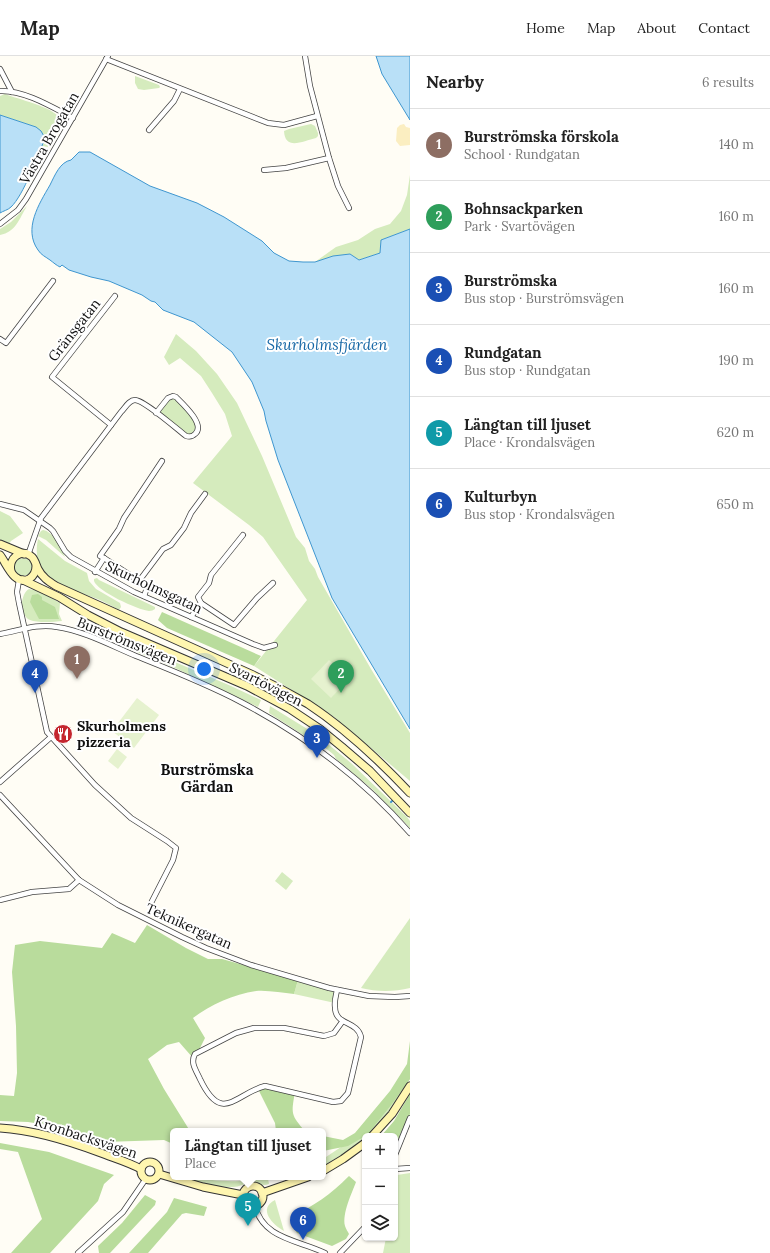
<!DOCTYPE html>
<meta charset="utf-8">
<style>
:root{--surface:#fff;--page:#f2f2f2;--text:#222;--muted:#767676;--line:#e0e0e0;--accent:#1a73e8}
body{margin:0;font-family:Lora,serif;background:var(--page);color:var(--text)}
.controls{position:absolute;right:12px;bottom:12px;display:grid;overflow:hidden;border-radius:6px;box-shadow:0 1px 3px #0004}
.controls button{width:36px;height:36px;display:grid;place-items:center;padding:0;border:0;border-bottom:1px solid var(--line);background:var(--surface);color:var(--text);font:20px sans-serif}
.you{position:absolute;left:204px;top:613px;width:14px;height:14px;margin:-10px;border:3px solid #fff;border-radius:50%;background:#1a73e8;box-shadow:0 0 0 6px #1a73e833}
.badge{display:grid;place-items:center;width:26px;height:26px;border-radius:50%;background:var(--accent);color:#fff;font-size:13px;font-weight:700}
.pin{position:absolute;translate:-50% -33px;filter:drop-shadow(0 1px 2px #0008)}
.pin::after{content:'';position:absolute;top:21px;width:14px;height:12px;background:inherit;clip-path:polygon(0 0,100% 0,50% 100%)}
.popup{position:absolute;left:170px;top:1072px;width:156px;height:52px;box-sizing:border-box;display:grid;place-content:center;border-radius:6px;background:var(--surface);filter:drop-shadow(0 1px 3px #0005);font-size:13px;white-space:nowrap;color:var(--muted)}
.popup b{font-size:15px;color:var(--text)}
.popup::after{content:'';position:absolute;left:50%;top:100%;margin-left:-8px;border:8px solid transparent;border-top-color:var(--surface)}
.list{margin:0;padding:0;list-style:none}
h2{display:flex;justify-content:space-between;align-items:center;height:52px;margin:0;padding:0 16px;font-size:17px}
h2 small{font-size:13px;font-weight:400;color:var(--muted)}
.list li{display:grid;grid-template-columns:26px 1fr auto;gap:12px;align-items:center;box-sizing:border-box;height:72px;padding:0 16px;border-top:1px solid var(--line)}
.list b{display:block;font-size:15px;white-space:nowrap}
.list p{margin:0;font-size:13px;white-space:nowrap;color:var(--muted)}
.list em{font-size:13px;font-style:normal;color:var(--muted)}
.icon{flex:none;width:22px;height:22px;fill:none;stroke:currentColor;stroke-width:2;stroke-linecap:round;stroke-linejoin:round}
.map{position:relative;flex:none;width:410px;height:1197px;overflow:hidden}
header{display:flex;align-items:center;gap:24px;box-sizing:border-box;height:56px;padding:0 20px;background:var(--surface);border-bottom:1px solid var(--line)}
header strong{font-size:19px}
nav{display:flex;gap:22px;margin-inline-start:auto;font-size:14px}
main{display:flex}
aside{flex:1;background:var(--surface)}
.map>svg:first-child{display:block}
.green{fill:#d5ebbd}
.forest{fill:#b9dc9c}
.sand{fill:#fbeec1}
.pitch{fill:#e6f2cf}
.water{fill:#b9e0f7;stroke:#3f96cf}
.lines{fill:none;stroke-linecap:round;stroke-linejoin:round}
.stream{stroke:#3f96cf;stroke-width:2}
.street-casing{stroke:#444;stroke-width:6}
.secondary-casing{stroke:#333;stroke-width:9}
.street{stroke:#fff;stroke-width:4.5}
.secondary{stroke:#fff6b0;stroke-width:7}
.labels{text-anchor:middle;stroke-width:4;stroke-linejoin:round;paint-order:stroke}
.street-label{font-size:14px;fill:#111;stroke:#fff}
.poi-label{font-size:14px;font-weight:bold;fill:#111;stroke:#fff;text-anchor:start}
.water-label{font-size:15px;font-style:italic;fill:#1768a6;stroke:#fff}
.neighbourhood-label{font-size:15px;font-weight:bold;fill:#111;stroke:#fff}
</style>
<header>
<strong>Map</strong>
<nav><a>Home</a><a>Map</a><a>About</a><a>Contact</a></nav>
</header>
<main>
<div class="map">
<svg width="410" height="1197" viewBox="0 0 410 1197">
<rect width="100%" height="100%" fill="#fffdf5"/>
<g class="green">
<polygon points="135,20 159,29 160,31 159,32 144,34 138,33 135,27"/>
<path d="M5 38C17 43 54 51 59 62 60 64 60 66 60 68L48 91 42 90 45 82 36 72 0 59V40Z"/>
<path d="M311 68 315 70 318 77V80L316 82C303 85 285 95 284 75L289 73Z"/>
<polygon points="410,119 410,173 381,184 380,197 359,204 350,198 315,206 336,191 358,184 375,173 390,168 401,155 407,139"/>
<path d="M27 150C19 163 16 176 0 179V173L11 166Z"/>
<polygon points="176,278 196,295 217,318 237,347 262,400 296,481 305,492 309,505 315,513 318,521 371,613 410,677 410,725 334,661 254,610 307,544 263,481 249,469 193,427 232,380 225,358 212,337 201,320 180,302 169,309 164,301"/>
<polygon points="173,340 196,364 198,373 190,381 155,357 168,342"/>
<polygon points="0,455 10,460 23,477 11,485 8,489 0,484"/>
<path d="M43 474C54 476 61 491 65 501L46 484 38 480 41 475Z"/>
<path d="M38 483 65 505 87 517 89 525 96 533 120 547 121 551 119 554C110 549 101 544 92 541 63 530 30 522 38 483Z"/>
<circle cx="23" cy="511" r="9"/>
<path d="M97 522 99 524 155 551V553C153 554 152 555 149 555 138 554 97 535 94 525V523Z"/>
<path d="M29 533 40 535 60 547 59 558 62 565C54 566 37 567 30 564 19 559 20 538 29 533Z"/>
<polygon points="126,585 231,630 261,644 258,651 175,612 125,591"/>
<polygon points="270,650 317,679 351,707 407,761 410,765 410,772 372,733 336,703 334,699 317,685 311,684 269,657"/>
<polygon points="282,816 293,825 286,834 275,825"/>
<path d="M410 862V932C394 936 377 936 361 932Z"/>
<polygon points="298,924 337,934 335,947 294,938"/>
<polygon points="410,1012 410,1023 386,1059 375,1072 352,1093 323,1110 323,1103 347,1087"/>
<polygon points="410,1117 410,1197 383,1197 386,1182 395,1182 395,1130 397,1119"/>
<path d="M180 1121C197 1121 212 1125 228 1125 241 1126 253 1124 266 1122L268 1123 269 1128C263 1131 258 1127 251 1127 245 1127 239 1131 233 1131 215 1132 197 1126 180 1121Z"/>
<path d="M275 1144 284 1175C273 1169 257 1153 275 1144Z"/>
</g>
<g class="forest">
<polygon points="38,538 42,541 42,544 55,551 59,563 39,563 30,546 32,539"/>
<polygon points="162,556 261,600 254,610 167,572 158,564"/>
<path d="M147 869 186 892 208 903H222L298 924 294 938C282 937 268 934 256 935 234 938 210 949 193 962L205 982 198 996 193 1002 179 986 167 989 148 1003 164 1033 190 1075H173V1088L164 1084 105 1086 60 1071 28 1066 0 1065V1039L14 1040 17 1017 16 970 12 916 15 889 40 885 102 892 112 877 135 887Z"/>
<polygon points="410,985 410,1023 392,1048 367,1079 348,1090 323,1095 323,1080 343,1084 355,1077 390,1035 407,1008"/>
<path d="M265 1031 295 1036C291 1058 291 1059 305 1075H276L275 1067 258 1033Z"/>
<polygon points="410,1038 410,1058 395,1090 395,1080 381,1080 394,1065"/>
<polygon points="0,1087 49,1096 114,1119 104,1128 98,1145 50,1197 11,1197 42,1163 18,1096 0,1093"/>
<path d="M349 1120 356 1126C352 1137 342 1157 345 1170 346 1173 348 1176 349 1178L346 1183 332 1190 297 1177 293 1170 291 1161C315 1149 330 1139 349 1120Z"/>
<polygon points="145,1139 156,1145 155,1149 110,1197 99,1197 98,1190 122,1167"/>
<polygon points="174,1142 207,1151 204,1160 186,1157 182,1158 148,1197 129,1197 167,1156"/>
</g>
<polygon class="sand" points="404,68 406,71 410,72 410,89 400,90 396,85 397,72 400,69"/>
<g class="pitch">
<polygon points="329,604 349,623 331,642 311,623"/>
<polygon points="137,642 159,659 134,692 112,675"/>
<polygon points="117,693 127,701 118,713 108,705"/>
</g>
<g class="water">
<polygon points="376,0 410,0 410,64 382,18"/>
<path d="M0 59 36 71 41 75 45 82C39 98 23 140 11 151 8 154 3 155 0 157Z"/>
<path d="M79 96H90L150 130 197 147 224 161 262 185 274 197 289 205 303 206H315L333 200 350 198 359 204 380 197 381 184 410 173V673L332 542 278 404 266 365 264 355 252 326 232 296 194 266 163 254 155 246 151 245 142 239 109 225 91 221 69 214 62 209 60 211C56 209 54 207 50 204 46 201 41 199 38 194 23 173 39 148 50 129 55 119 60 106 71 104Z"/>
</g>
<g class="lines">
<polyline class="stream" points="391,746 392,745"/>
<g class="street-casing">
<g id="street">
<polyline points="106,3 268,67 284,69 317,60"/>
<polyline points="0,13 12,36"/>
<path d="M0 35C24 34 52 51 73 62"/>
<polyline points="149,74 174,45 180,33"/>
<polyline points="329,102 338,130 349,152"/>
<polyline points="264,114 286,112 329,102 310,30 305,0"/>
<polyline points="0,168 18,154 26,143 108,0"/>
<polyline points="0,283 6,287 53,225"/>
<polyline points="111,369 52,321 115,240"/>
<polyline points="0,448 24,454 50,472 53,475 65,495 71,501 134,536 253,588 264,592 275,589"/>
<path d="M28 499 41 462 121 356C125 352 129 344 135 344 144 344 177 373 186 380 189 381 192 381 195 378 206 369 183 348 176 341L173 340 168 342 156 357"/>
<polyline points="104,502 100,500 119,473 124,462 162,405"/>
<polyline points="95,516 104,502 139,525"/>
<polyline points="19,524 17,536 19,547 47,676 95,729 131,762 167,785 176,792 173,804 150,849"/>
<polyline points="144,540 147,532 139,525 163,493 171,489 184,472 191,457 205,438"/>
<polyline points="201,547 234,569 257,542 273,527"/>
<polyline points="191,561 201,547 198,541 209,527 211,519 243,479"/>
<path d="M0 578C18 575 38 567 57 571 84 575 110 589 136 600 171 614 207 628 241 646 304 679 363 723 410 777"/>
<polyline points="0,726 51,681"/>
<polyline points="0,739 79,824 118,849 182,881 206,892 251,909 329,932 369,940 395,941 410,940"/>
<polyline points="0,844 32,836 69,833 79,824"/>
<path d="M337 934C336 940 334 945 335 951 335 970 357 964 361 981L348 1037 341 1045 333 1046 265 1030C235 1038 222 1069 200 1023 196 1014 190 1007 195 998L236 977 254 972H284L324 980 334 977 342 966"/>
<polyline points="395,1099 410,1062"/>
<polyline points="395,1113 410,1112"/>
<path d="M255 1149C262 1183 299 1184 325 1197"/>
<polyline points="78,1197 123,1156 145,1124"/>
<polyline points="340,1197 365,1171"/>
</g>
</g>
<g class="secondary-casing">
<g id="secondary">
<polyline points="0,488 24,498"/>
<path d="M0 499C7 508 14 530 29 523 34 520 36 515 36 510"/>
<path d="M11 515C8 503 21 491 32 501 35 504 36 509 38 513 42 521 48 525 56 530L251 618C270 627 289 637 308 648 346 673 379 704 410 737"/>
<polyline points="23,524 59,541 88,559 121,576 247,630 290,653 320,673 342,691 370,715 410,757"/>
<path d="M0 1072C35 1074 69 1085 101 1097 114 1102 128 1106 141 1113"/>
<polyline points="372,1080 392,1058 410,1030"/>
<circle cx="150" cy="1115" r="9"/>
<polyline points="323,1115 343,1103 365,1087"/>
<polyline points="159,1118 203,1131 243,1139"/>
<circle cx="253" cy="1140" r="10"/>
<polyline points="262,1137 308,1121"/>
</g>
</g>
<use href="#street" class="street"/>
<use href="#secondary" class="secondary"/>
</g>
<defs>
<g id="restaurant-disc" transform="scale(1)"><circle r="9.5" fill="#c4262e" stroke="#fff"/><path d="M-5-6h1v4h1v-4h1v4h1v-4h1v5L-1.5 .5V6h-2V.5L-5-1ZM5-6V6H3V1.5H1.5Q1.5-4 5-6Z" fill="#fff"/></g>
</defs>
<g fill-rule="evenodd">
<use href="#restaurant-disc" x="63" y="678"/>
</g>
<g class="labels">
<g class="street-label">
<text transform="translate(49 82) rotate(-60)" y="5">Västra Brogatan</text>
<text transform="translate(74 274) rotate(-52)" y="5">Gränsgatan</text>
<text transform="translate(154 531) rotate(25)" y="5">Skurholmsgatan</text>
<text transform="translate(127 585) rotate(22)" y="5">Burströmsvägen</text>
<text transform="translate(266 628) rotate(27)" y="5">Svartövägen</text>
<text transform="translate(189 870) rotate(24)" y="5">Teknikergatan</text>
<text transform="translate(86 1081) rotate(18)" y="5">Kronbacksvägen</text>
</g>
<g class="poi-label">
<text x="77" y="675">Skurholmens<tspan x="77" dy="16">pizzeria</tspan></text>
</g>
<g class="water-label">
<text x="327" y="294">Skurholmsfjärden</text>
</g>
<g class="neighbourhood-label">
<text x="207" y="719">Burströmska<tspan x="207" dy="17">Gärdan</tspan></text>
</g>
</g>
</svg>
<div class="controls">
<button>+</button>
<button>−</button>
<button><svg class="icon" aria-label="layers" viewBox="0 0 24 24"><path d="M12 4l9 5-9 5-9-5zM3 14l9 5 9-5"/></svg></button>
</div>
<div class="you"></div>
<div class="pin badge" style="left:77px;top:623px;background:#8d6e63">1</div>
<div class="pin badge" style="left:341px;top:637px;background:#2e9e5b">2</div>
<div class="pin badge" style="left:317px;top:702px;background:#1a4fb4">3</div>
<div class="pin badge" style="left:35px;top:637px;background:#1a4fb4">4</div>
<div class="pin badge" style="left:248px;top:1170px;background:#0f9aa8">5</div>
<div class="popup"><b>Längtan till ljuset</b>Place</div>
<div class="pin badge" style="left:303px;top:1184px;background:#1a4fb4">6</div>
</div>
<aside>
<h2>Nearby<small>6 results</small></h2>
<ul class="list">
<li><span class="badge" style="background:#8d6e63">1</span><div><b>Burströmska förskola</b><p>School · Rundgatan</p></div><em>140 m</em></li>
<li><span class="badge" style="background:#2e9e5b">2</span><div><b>Bohnsackparken</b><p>Park · Svartövägen</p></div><em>160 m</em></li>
<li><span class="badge" style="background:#1a4fb4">3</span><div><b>Burströmska</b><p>Bus stop · Burströmsvägen</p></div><em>160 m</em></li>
<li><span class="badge" style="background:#1a4fb4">4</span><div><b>Rundgatan</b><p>Bus stop · Rundgatan</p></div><em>190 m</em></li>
<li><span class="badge" style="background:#0f9aa8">5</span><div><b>Längtan till ljuset</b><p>Place · Krondalsvägen</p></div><em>620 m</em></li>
<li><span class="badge" style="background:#1a4fb4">6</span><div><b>Kulturbyn</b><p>Bus stop · Krondalsvägen</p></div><em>650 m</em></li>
</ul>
</aside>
</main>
